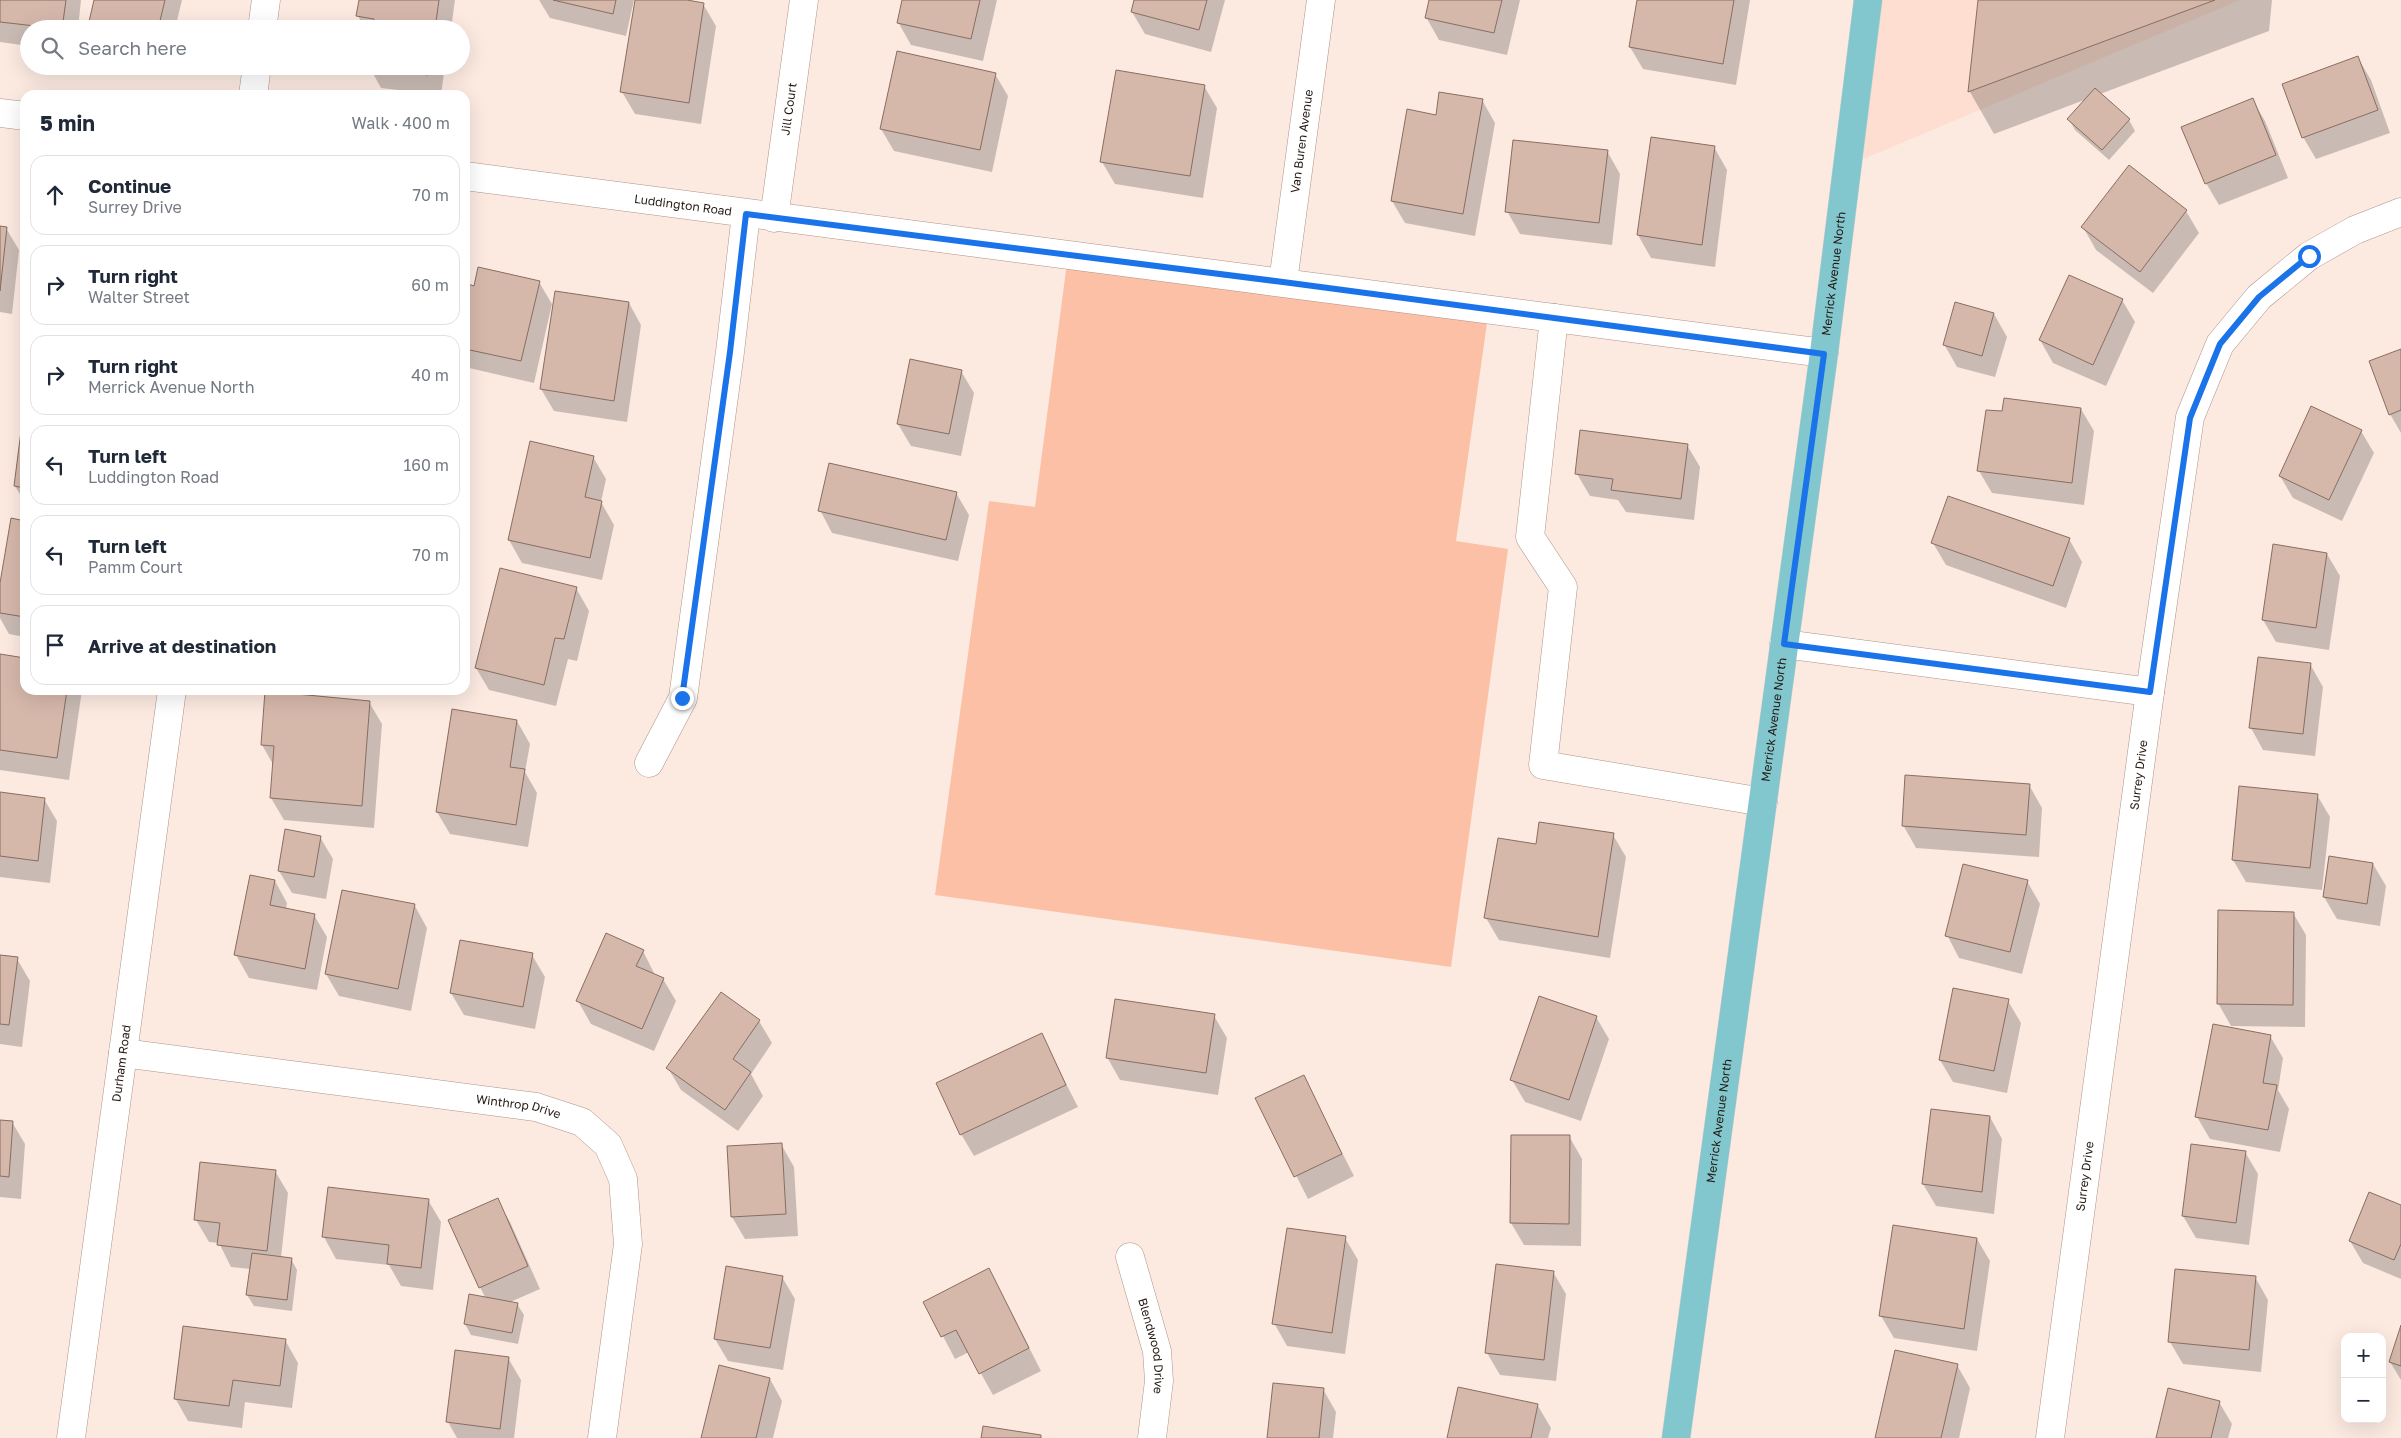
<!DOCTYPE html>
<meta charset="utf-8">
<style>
:root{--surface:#fff;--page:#f6f6f7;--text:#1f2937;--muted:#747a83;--line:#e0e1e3}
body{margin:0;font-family:"Golos Text",sans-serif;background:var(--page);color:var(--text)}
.controls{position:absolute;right:15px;bottom:15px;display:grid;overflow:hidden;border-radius:10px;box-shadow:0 5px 20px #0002}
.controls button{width:45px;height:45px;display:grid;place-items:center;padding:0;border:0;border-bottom:1px solid var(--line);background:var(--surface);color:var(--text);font:25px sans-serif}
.stop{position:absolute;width:15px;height:15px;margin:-11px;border:4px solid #1a73e8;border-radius:50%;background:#fff}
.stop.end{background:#1a73e8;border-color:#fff;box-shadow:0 1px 5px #0008}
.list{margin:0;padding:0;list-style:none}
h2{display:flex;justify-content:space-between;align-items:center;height:65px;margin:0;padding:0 20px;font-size:21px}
h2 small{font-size:16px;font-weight:400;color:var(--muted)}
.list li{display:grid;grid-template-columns:32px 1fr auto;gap:15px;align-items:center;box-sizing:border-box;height:80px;margin:0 10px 10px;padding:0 10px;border:1px solid var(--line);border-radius:15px}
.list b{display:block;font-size:19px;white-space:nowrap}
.list p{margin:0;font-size:16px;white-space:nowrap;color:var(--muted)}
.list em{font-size:16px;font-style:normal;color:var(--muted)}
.icon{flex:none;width:28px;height:28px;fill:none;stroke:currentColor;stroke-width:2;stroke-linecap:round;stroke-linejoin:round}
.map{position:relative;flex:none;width:2401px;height:1438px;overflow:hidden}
.search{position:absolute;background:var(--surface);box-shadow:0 5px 20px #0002;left:20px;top:20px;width:450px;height:55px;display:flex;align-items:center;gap:12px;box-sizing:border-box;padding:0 18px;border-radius:28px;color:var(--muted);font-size:19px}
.panel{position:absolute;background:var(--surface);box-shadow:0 5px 20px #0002;left:20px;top:90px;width:450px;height:605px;border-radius:15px}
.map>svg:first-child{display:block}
.built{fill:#fdded0}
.green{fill:#fbc0a6}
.shadow{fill:#0003}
.building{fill:#d6b8ab;stroke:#886d61}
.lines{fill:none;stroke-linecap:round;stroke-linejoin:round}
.minor-casing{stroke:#af9386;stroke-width:29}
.major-casing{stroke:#d3d1d0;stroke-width:29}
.minor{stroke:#fff;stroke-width:28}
.major{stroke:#82c7cd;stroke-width:28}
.route{stroke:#1a73e8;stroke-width:6}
.labels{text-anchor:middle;stroke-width:5;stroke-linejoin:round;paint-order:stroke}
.street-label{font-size:12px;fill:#231914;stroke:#fff}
</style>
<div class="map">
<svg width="2401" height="1438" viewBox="0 0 2401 1438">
<rect width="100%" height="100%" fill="#fceae1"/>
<polygon class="built" points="1868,0 2240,0 1847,166"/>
<polygon class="green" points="1068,255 1489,309 1456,541 1508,549 1451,967 935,895 989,501 1035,507"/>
<g class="shadow">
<polygon points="0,0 81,0 78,29 29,29 29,46 0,42"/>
<polygon points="95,0 182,0 175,29 91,29 89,26"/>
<polygon points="360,0 455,0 451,29 365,29 358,16"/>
<polygon points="539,0 634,0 626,36 550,18"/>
<polygon points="636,0 679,0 703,4 716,26 701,124 635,114 622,92"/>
<polygon points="903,0 997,0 983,61 911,45 898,22"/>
<polygon points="1135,0 1225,0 1211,52 1145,34 1132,12"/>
<polygon points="1430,0 1520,0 1507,55 1439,40 1426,17"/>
<polygon points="1638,0 1750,0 1736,85 1643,69 1630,47"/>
<polygon points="1979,0 2272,0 2269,31 2100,94 2129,120 2135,131 2109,160 2075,130 2069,119 2087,99 1994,134 1970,92"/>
<polygon points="2358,58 2371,80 2390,133 2316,159 2303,137"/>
<polygon points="369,66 445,66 441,95 381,88"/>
<polygon points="995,74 1008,96 992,172 894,151 881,129"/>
<polygon points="1204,86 1217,108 1203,198 1115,184 1102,162"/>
<polygon points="2252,99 2265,121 2288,178 2219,205 2206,183"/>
<polygon points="1482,100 1495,123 1475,236 1405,223 1392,201 1437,116"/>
<polygon points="1652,139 1714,147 1727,170 1715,267 1651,258 1638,235"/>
<polygon points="1607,151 1620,174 1612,245 1520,234 1507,211"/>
<polygon points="2186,211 2199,233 2153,293 2096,250 2083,227"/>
<polygon points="0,227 6,228 19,250 12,314 0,312"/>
<polygon points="539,282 552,304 534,383 465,367 465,285 475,287"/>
<polygon points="2122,300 2135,322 2106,386 2053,363 2040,340"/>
<polygon points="629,303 641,325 627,422 554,411 541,389"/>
<polygon points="1956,304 1994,314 2007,337 1995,377 1957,367 1944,344"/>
<polygon points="2401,350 2401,433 2390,414"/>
<polygon points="961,371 974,393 961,456 911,446 898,424"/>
<polygon points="25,409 25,503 15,486"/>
<polygon points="2081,409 2094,431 2084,505 1992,493 1979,471 2003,413"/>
<polygon points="2361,431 2374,453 2342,521 2293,498 2280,476"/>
<polygon points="1687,445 1700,467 1694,520 1626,512 1618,500 1590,496 1577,474"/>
<polygon points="593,457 606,479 601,502 614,525 602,580 522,563 509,540"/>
<polygon points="956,493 969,515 958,561 832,533 820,510"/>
<polygon points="25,522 25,637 9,634 0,618 0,591"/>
<polygon points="2069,539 2082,562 2066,608 1946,565 1933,543"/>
<polygon points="2327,554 2340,576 2329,650 2276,642 2263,620"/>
<polygon points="576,588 589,611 577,661 568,659 556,706 489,690 476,668"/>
<polygon points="0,655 25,659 25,690 82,690 69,780 0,770"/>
<polygon points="2310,664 2323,687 2315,756 2263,750 2251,728"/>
<polygon points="369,702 382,724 374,828 284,820 271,798 274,766 262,745"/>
<polygon points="517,721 530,744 525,772 537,793 528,847 450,834 437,812"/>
<polygon points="2029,785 2042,808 2039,857 1916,848 1903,825"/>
<polygon points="2240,787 2317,795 2330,817 2322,890 2246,882 2233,860"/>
<polygon points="0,793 44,799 57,821 50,883 0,877"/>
<polygon points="1613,835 1626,857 1610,958 1499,940 1486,918 1537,846"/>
<polygon points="320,837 333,859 326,899 292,893 279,871"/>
<polygon points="2373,864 2386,886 2380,926 2337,919 2324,897"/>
<polygon points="275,881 287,903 286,910 314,915 327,937 317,990 249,978 236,955"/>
<polygon points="2027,881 2040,904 2022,974 1959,958 1947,935"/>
<polygon points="415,906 427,928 411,1011 339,996 326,974"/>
<polygon points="2293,913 2306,935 2305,1027 2231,1026 2218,1003"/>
<polygon points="643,951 655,975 663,979 676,1001 654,1051 591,1024 578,1001"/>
<polygon points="532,955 545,977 535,1029 464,1015 451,993"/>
<polygon points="0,956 17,959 30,981 22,1047 0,1044"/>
<polygon points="2008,1001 2021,1023 2007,1093 1953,1082 1940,1060"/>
<polygon points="1214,1016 1227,1038 1218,1095 1120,1080 1107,1057"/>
<polygon points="1596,1017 1609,1039 1581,1121 1525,1102 1512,1080"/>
<polygon points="759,1021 772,1043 751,1074 763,1096 738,1131 681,1090 668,1068"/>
<polygon points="1041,1035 1078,1107 974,1156 961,1134"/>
<polygon points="2270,1036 2283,1058 2278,1090 2289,1109 2280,1152 2210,1139 2197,1117"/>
<polygon points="1303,1076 1354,1176 1308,1199 1257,1098"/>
<polygon points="1990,1117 2002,1139 1994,1214 1936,1206 1923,1184"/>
<polygon points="0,1121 12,1122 25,1144 21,1199 0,1197"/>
<polygon points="1569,1136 1582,1159 1581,1246 1524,1245 1511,1223"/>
<polygon points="781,1144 794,1167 798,1236 745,1239 732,1217"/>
<polygon points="2245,1152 2258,1174 2249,1245 2196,1238 2183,1216"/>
<polygon points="275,1171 288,1193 281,1258 291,1259 297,1270 292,1311 254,1306 247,1295 251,1269 231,1267 219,1243 209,1242 196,1220"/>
<polygon points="428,1200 441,1222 433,1290 401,1286 389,1265 336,1259 324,1237"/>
<polygon points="497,1200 510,1222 540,1289 508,1303 517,1304 524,1315 518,1344 471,1335 465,1324 486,1299 480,1287"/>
<polygon points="2401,1207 2401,1279 2363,1263 2350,1241"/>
<polygon points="1345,1238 1358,1260 1345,1354 1287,1346 1274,1323"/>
<polygon points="1977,1239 1990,1261 1977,1351 1894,1338 1881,1316"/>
<polygon points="2176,1270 2255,1277 2268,1300 2261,1372 2183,1364 2170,1342"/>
<polygon points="1553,1272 1566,1294 1556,1381 1500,1375 1487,1353"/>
<polygon points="782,1277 795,1299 783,1370 728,1361 715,1339"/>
<polygon points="1001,1292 1041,1371 993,1395 969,1352 955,1359 925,1302"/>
<polygon points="2401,1329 2401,1380 2390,1362"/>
<polygon points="285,1340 298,1363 292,1408 245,1402 242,1428 188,1421 175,1398"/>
<polygon points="508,1358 521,1380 514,1438 457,1438 448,1422"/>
<polygon points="1957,1365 1970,1388 1959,1438 1877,1438"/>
<polygon points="770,1379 782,1401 773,1438 702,1438"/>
<polygon points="1323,1389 1336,1412 1333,1438 1269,1438"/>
<polygon points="2219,1402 2232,1424 2228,1438 2157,1438"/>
<polygon points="1538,1406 1551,1428 1548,1438 1448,1438"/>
</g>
<g class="building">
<polygon points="0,0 66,0 62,29 0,22"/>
<polygon points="94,0 165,0 158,29 98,29 88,26"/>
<polygon points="359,0 439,0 435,29 373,29 374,19 356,16"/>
<polygon points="553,0 616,0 613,14"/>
<polygon points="635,0 687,0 704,3 689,103 620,92"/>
<polygon points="902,0 980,0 971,39 897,23"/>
<polygon points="1134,0 1207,0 1199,30 1131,12"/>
<polygon points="1429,0 1502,0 1494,33 1425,18"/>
<polygon points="1637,0 1734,0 1723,64 1629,47"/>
<polygon points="1978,0 2215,0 1968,92"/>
<polygon points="897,51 996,73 980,150 880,129"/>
<polygon points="2358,56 2378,110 2302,138 2282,84"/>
<polygon points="369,66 430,66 428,75"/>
<polygon points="1116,70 1205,85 1190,176 1100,162"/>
<polygon points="2095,88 2130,119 2102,150 2067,119"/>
<polygon points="1439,92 1483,99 1463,214 1391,201 1407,109 1436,115"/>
<polygon points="2253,98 2276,155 2205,184 2181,127"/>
<polygon points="1651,137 1715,146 1702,245 1637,235"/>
<polygon points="1513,140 1608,150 1599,223 1505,212"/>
<polygon points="2129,165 2187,210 2140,272 2081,227"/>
<polygon points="0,226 7,227 0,291"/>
<polygon points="478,267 540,281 521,361 465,349 465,283 474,286"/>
<polygon points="2069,275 2123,299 2093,365 2039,340"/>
<polygon points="555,291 629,302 614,401 540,389"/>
<polygon points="1955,302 1994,313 1982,356 1943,345"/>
<polygon points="2401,349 2401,410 2389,415 2369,361"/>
<polygon points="910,359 962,370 949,434 897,424"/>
<polygon points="2004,398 2081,408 2072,483 1977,471 1986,410 2002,411"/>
<polygon points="25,400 25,488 14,486"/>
<polygon points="2311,406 2362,430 2329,500 2279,476"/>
<polygon points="1580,430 1688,444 1681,499 1611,490 1613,479 1575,474"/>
<polygon points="530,441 594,456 585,497 602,501 590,558 508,540"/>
<polygon points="829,463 957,492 946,540 818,511"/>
<polygon points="1948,496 2070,538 2053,586 1931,543"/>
<polygon points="11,518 25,521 25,617 0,613 0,583"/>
<polygon points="2273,544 2327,553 2316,628 2262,620"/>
<polygon points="500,568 577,587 564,639 555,638 544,685 475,668"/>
<polygon points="0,654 25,658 25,690 67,690 57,758 0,750"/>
<polygon points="2258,657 2311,663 2303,734 2249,728"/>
<polygon points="265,691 370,701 362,806 270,798 274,746 261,745"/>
<polygon points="452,709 517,720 510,767 525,769 516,825 436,812"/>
<polygon points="1905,775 2030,784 2026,835 1902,826"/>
<polygon points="2239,786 2318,794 2310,868 2232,860"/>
<polygon points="0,792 45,798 38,861 0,856"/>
<polygon points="1539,822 1614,833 1598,937 1484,918 1498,838 1536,844"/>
<polygon points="285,829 321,836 314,877 278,871"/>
<polygon points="2329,856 2373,863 2367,904 2323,897"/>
<polygon points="1963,864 2028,880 2010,952 1945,936"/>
<polygon points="250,875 275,880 270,905 315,914 305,969 234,955"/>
<polygon points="342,890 415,904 398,989 325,974"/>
<polygon points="2218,910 2294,912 2293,1005 2217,1004"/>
<polygon points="606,933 644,950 636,966 664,978 642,1029 576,1001"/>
<polygon points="460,940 533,953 523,1007 450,993"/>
<polygon points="0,955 18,957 9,1025 0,1024"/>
<polygon points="1953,988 2009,999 1994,1071 1939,1060"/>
<polygon points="721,992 760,1020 733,1059 751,1072 725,1110 666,1068"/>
<polygon points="1539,996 1597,1016 1569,1100 1510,1080"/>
<polygon points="1115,999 1215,1014 1206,1073 1106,1058"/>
<polygon points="2213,1024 2271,1035 2263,1083 2277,1085 2268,1130 2195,1117"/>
<polygon points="1042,1033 1066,1085 960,1135 936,1083"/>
<polygon points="1304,1075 1342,1154 1294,1177 1255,1098"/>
<polygon points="1931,1109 1990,1116 1982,1192 1922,1184"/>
<polygon points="0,1120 13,1121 9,1177 0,1176"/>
<polygon points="1511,1135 1570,1135 1569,1224 1510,1223"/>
<polygon points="782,1143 786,1214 731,1217 727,1146"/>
<polygon points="2191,1144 2246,1151 2236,1223 2182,1216"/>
<polygon points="200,1162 276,1170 267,1251 217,1245 220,1223 194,1220"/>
<polygon points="328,1187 429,1199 421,1268 387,1264 389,1245 322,1237"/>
<polygon points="2369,1192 2401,1205 2401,1244 2394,1260 2349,1241"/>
<polygon points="498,1198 528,1266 479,1288 448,1220"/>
<polygon points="1893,1225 1977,1238 1964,1329 1879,1316"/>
<polygon points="1287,1228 1346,1236 1332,1333 1272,1324"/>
<polygon points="252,1253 292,1258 287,1300 246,1295"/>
<polygon points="1496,1264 1554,1271 1544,1360 1485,1353"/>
<polygon points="726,1266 783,1276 770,1348 714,1339"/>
<polygon points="989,1268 1029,1348 979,1374 956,1330 941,1337 923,1302"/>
<polygon points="2175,1269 2256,1276 2249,1350 2168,1342"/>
<polygon points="469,1294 518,1303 512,1333 464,1324"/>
<polygon points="2401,1325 2401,1366 2389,1362"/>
<polygon points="183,1326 286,1339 280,1386 233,1380 229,1406 174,1399"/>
<polygon points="455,1350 509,1357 500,1429 446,1422"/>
<polygon points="1895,1350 1958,1364 1941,1438 1875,1438"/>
<polygon points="719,1365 770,1378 756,1438 701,1438"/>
<polygon points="1273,1383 1324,1388 1319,1438 1267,1438"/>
<polygon points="1458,1387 1538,1404 1531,1438 1447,1438"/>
<polygon points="2168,1388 2220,1401 2211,1438 2156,1438"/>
<polygon points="983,1426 1041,1435 1041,1438 981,1438"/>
</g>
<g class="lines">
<g class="minor-casing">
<g id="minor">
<polyline points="262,29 266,0"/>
<polyline points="253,95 257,66"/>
<polyline points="0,113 25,116"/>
<path id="s1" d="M465 176C918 238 1371 293 1824 353"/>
<path id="s2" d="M774 218 804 0"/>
<path id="s3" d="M1283 282 1321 0"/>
<polyline points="1554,318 1530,537 1563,587 1543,765 1763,802"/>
<polyline points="1784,644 2150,692"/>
<polyline points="649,763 683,698 730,352 746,214"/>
<path id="s4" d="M123 1053 536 1107 582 1122 608 1145 623 1179 628 1244 602 1438"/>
<path id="s5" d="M1130 1257 1157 1351 1159 1381 1152 1438"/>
<path id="s6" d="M71 1438 172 690"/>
<path id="s7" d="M2050 1438 2150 692 2190 417 2220 344 2259 297 2309 256 2355 230 2401 212"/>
</g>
</g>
<g class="major-casing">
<g id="major">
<path id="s8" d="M1676 1438 1824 353 1868 0"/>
</g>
</g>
<use href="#minor" class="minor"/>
<use href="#major" class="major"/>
</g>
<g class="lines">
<polyline class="route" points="682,698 730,352 746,214 1283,282 1824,354 1784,644 2150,692 2190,418 2220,344 2259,297 2309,256"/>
</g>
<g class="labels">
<g class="street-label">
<text dy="4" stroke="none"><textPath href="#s2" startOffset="110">Jill Court</textPath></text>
<text dy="4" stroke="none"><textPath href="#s3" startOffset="142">Van Buren Avenue</textPath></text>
<text dy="4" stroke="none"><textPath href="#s1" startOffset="220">Luddington Road</textPath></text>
<text dy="4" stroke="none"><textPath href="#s8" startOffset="1175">Merrick Avenue North</textPath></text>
<text dy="4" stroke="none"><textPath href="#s8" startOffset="725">Merrick Avenue North</textPath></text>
<text dy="4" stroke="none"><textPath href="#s7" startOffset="669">Surrey Drive</textPath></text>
<text dy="4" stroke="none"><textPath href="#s6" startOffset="378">Durham Road</textPath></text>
<text dy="4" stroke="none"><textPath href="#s4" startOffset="399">Winthrop Drive</textPath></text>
<text dy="4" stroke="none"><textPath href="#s8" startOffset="320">Merrick Avenue North</textPath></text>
<text dy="4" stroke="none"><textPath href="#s7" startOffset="264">Surrey Drive</textPath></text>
<text dy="4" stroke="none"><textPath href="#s5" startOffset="92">Blendwood Drive</textPath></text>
</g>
</g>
</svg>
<div class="controls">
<button>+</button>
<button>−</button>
</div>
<div class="stop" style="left:2309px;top:256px"></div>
<div class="stop end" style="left:682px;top:698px"></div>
<div class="search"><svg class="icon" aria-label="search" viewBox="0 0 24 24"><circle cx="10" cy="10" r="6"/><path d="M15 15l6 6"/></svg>Search here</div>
<section class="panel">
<h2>5 min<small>Walk · 400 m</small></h2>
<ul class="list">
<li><svg class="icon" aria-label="ahead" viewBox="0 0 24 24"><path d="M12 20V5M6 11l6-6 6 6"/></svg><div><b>Continue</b><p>Surrey Drive</p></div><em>70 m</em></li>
<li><svg class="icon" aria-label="right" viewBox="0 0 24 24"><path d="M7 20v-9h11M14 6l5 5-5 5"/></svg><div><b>Turn right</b><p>Walter Street</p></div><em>60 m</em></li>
<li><svg class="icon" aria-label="right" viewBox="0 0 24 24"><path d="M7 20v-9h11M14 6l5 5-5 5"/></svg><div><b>Turn right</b><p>Merrick Avenue North</p></div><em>40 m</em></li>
<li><svg class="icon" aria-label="left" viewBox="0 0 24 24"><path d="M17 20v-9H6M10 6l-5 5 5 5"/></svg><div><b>Turn left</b><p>Luddington Road</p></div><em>160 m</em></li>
<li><svg class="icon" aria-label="left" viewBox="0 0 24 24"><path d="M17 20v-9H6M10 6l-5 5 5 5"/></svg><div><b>Turn left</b><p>Pamm Court</p></div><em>70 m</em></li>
<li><svg class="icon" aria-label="arrive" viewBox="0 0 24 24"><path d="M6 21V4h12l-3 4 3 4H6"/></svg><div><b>Arrive at destination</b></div></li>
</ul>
</section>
</div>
